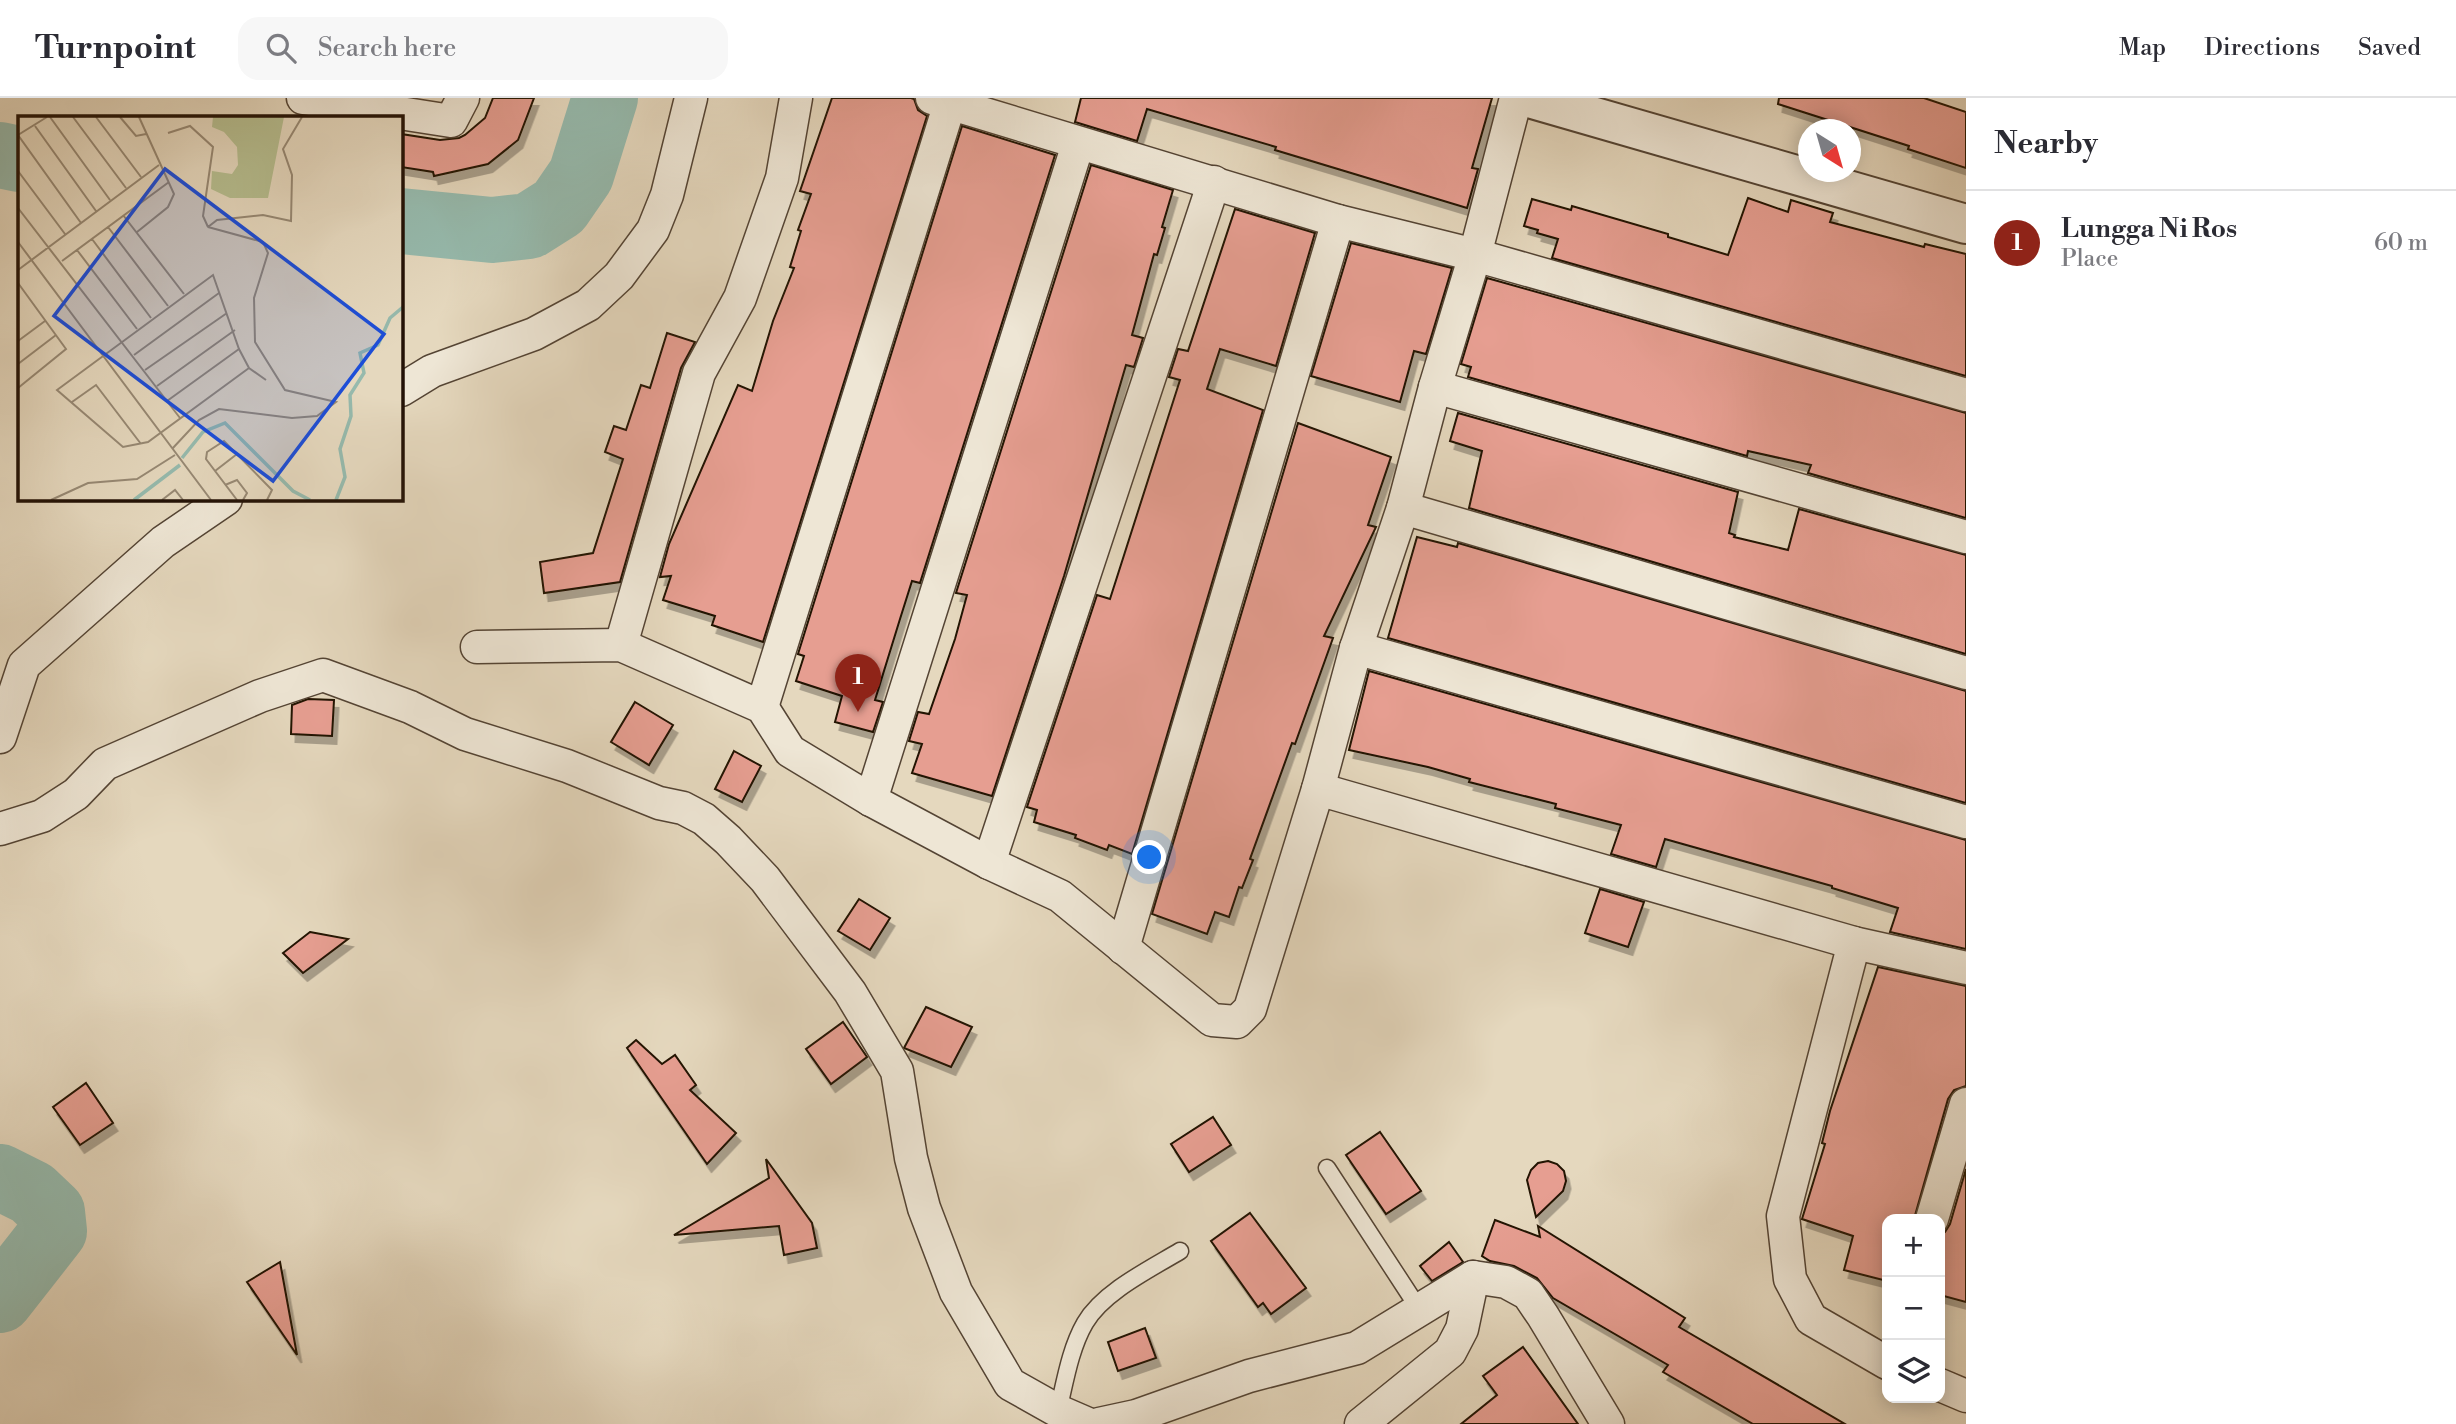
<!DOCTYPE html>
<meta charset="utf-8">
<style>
:root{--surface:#fff;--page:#f7f7f7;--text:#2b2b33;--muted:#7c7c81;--line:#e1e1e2;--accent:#8f2418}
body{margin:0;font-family:"Libre Bodoni",serif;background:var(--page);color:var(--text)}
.controls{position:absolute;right:21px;bottom:21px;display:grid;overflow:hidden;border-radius:14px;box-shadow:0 4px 18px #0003}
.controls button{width:63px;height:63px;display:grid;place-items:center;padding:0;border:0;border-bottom:2px solid var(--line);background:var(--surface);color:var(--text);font:35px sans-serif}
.compass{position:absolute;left:1798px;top:21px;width:63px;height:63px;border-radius:50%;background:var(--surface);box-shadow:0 4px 18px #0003;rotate:143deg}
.you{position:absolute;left:1150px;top:760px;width:24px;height:24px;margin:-18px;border:5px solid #fff;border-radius:50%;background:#1a73e8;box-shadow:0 0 0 10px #1a73e833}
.badge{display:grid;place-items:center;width:46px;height:46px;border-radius:50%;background:var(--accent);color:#fff;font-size:23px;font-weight:700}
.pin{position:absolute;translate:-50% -58px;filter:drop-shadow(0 2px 4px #0008)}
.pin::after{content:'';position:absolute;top:37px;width:24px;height:21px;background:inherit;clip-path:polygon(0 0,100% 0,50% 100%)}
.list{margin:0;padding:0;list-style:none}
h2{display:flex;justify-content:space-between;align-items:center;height:91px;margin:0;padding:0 28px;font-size:30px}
h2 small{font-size:23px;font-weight:400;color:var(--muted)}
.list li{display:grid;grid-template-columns:46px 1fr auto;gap:21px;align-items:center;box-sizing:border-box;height:105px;padding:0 28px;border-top:2px solid var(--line)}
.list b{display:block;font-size:26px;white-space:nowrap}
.list p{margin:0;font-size:23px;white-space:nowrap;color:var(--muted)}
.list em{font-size:23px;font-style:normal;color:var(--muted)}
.icon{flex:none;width:38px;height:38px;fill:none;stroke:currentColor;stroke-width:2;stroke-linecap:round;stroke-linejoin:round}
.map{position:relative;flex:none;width:1966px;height:1326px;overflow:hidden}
header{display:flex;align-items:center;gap:42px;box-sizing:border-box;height:98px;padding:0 35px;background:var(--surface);border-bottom:2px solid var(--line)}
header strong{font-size:33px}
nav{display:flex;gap:38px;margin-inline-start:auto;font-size:24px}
.search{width:490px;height:63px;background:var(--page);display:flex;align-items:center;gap:18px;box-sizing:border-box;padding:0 24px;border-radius:21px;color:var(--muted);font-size:26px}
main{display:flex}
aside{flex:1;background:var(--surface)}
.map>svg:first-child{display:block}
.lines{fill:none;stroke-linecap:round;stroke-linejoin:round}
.river{stroke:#96baad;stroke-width:66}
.building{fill:#e69e91;stroke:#231206;stroke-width:2;filter:url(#shadow)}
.service-casing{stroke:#544434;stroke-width:19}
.minor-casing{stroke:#544434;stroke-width:35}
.tertiary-casing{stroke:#544434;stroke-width:42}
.service{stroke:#eee6d5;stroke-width:16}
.minor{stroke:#eee6d5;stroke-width:32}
.tertiary{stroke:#eee6d5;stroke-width:38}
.inset-river{fill:none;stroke:#96baad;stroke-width:3.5}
.inset-road{fill:none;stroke:#978974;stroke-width:2}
.view{fill:#1d4ed8;fill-opacity:0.15;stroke:#1d4ed8;stroke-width:3.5}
.inset-edge{fill:none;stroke:#231206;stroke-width:3.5}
</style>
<header>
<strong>Turnpoint</strong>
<div class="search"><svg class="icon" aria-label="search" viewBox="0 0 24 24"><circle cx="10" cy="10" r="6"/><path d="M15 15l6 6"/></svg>Search here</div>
<nav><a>Map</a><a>Directions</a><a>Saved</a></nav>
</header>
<main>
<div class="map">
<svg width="1966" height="1326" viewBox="0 0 1966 1326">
<defs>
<filter id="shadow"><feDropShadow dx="4.5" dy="8" stdDeviation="0" flood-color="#0004"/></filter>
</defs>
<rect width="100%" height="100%" fill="#e5d8be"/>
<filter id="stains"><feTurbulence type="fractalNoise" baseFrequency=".00286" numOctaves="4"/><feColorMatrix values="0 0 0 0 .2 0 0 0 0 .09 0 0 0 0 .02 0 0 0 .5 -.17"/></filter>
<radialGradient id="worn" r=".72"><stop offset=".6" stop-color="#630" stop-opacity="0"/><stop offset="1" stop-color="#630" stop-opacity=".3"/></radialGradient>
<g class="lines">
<g class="river">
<polyline points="0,57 19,61"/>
<polyline points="401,123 492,132 529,128 559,109 581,77 605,0"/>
<polyline points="0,1079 32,1095 52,1114 54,1133 0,1202"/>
</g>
</g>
<g class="building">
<polygon points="493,0 534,0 518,42 488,66 434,78 433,74 401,69 401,36 440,42 459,40 465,37 485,20"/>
<polygon points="832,0 911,0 914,1 918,12 927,18 763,544 712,527 715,518 663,502 671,478 660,479 669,446 738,287 752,293 773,223 794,170 790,169 801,133 798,132 811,96 800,93"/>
<polygon points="1081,0 1492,0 1472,70 1478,71 1467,110 1275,52 1276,49 1147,11 1137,43 1075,24"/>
<polygon points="1779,0 1924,0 1966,14 1966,70 1908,51 1909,48 1778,6"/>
<polygon points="962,28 1055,57 920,485 912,483 900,521 875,602 883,604 873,634 835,624 842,598 796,583 804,558 798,556"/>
<polygon points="1091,67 1173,92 1162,129 1165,130 1157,157 1154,156 1132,237 1143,240 1134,269 1126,267 1064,478 992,698 912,675 922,646 909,643 918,614 929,616 955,541 967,497 956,495"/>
<polygon points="1748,100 1788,114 1791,102 1833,115 1830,124 1924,149 1925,146 1966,156 1966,278 1552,160 1558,141 1537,135 1538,132 1524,128 1532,101 1571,112 1572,108 1668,136 1668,139 1728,157"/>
<polygon points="1235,111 1315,135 1276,268 1220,251 1207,291 1263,312 1132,756 1109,747 1107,752 1075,740 1076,737 1034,724 1037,712 1027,709 1097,497 1110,501 1180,282 1169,279 1178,251 1188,253"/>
<polygon points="1351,145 1452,170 1426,256 1414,253 1400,304 1311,278"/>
<polygon points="1487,180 1966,315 1966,420 1808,375 1811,367 1748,353 1747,358 1468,279 1471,269 1461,266"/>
<polygon points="667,235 695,244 681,270 620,484 544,495 540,464 593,455 623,361 605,354 614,328 626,332 641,287 650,290"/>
<polygon points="1458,315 1738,394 1729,435 1735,437 1734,439 1788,452 1799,411 1966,457 1966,556 1469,410 1482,353 1450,343"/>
<polygon points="1298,325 1391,359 1368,427 1376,429 1324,538 1333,540 1295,646 1292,645 1250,761 1253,762 1242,790 1239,789 1229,819 1215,814 1207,836 1152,816"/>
<polygon points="1417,439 1457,449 1458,445 1966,593 1966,705 1388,540"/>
<polygon points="1369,573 1966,742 1966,851 1890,834 1898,810 1832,790 1832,788 1665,741 1656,769 1611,756 1621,727 1555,710 1556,706 1469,684 1470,681 1428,669 1349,652"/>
<polygon points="308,601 334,602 332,638 291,636 292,607"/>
<polygon points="635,604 673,627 649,667 611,644"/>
<polygon points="734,653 761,668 742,704 715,691"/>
<polygon points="1600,791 1644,804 1628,849 1585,835"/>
<polygon points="859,801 890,820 870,852 838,833"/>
<polygon points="310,834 348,841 303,875 283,855"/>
<polygon points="1878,869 1966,888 1966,988 1954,992 1948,1001 1914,1121 1887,1121 1887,1183 1844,1172 1853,1138 1802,1121 1825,1046 1822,1045 1830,1013"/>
<polygon points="926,909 972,929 951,969 904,950"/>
<polygon points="843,924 867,959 831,986 806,951"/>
<polygon points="636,942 662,966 675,957 696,987 690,992 736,1035 707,1066 627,950"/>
<polygon points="86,985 113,1025 80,1047 53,1009"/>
<polygon points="1213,1019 1231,1047 1189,1074 1171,1046"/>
<polygon points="1380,1034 1421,1093 1386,1116 1346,1057"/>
<polygon points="766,1061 812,1125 817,1150 784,1157 779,1128 674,1137 769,1080"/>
<polygon points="1548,1063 1557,1066 1564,1073 1566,1083 1563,1093 1536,1119 1527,1082 1531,1072 1538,1065"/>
<polygon points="1966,1071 1966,1204 1940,1197 1940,1137 1945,1134 1950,1126"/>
<polygon points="1250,1115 1306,1190 1271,1216 1263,1205 1258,1209 1211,1143"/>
<polygon points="1495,1122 1540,1139 1538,1128 1685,1220 1679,1229 1845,1326 1753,1326 1663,1274 1668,1267 1553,1200 1537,1180 1514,1168 1490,1163 1482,1158"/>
<polygon points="1449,1144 1463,1164 1432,1183 1420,1168"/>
<polygon points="280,1164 297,1257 247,1184"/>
<polygon points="1145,1230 1156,1260 1118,1273 1108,1244"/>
<polygon points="1523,1249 1578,1326 1461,1326 1497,1297 1483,1278"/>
</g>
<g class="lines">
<g class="service-casing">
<g id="service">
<polyline points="1327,1070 1419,1211"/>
<path d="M1058 1313C1065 1284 1070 1251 1085 1225 1103 1194 1150 1171 1180 1153"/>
</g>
</g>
<g class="minor-casing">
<g id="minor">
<polyline points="303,0 451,23 463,0"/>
<polyline points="932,0 1338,123 1475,157 1966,297"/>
<polyline points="1435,289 1966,439"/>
<polyline points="401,292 432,273 534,236 588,207 619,178 653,132 667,97 691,0"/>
<polyline points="1403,410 1966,575"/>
<polyline points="621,547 699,275 740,200 782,80 796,0"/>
<polyline points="477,549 621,547 762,609 790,653 871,702 989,765 1060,798 1212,922 1237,924 1250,911 1318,691 1356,550 1403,410 1435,289 1475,157 1516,0"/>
<polyline points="1356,550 1966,724"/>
<polyline points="762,609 950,5"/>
<polyline points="0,639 24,567 163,444 226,401"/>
<polyline points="1318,691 1854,845 1966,870"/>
<polyline points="871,702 1078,46"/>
<polyline points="0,731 42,718 76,696 105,666 260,598 323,577 410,609 465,636 567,668 659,705 683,710 704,721 728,742 765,781 850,894 897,973 911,1060 924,1110 956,1194 1010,1286 1058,1313 1088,1326"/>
<polyline points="989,765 1214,84"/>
<polyline points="1854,845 1783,1118 1790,1181 1811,1221 1887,1265"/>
<polyline points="1123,850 1338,123"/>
<polyline points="1932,1121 1966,1006"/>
<polyline points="1940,1287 1966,1298"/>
<polyline points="1099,1326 1136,1318 1249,1278 1357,1250 1473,1179 1506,1184 1528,1196 1543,1218 1608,1326"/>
<polyline points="1361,1326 1450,1254 1462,1231 1473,1179"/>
</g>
</g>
<g class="tertiary-casing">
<polyline id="tertiary" points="1529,0 1966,126"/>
</g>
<use href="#service" class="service"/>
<use href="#minor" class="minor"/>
<use href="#tertiary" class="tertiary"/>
</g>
<g transform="translate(18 18)">
<rect width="385" height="385" fill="#e5d8be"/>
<path d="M195 1H266L250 82H212L193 73 194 55 214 58 220 49 219 31 206 16 194 11Z" fill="#b6be90"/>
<path class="inset-river" d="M164 342 185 316 207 307 275 375 292 384M116 384 162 349M318 384 327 361 322 333 333 300 332 279 346 257 342 237 360 229 372 202 385 191"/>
<path class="inset-road" d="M29 1 0 19 63 107M32 1 92 84M55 1 108 72M78 1 123 61M102 1 118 20 128 18M17 10 78 95M150 17 172 10 195 31 185 100 190 111M0 55 47 118M0 92 162 302M105 99 166 178M90 111 150 190M190 111 199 104 245 99 273 105 274 59 265 33 284 1M119 116 150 91 156 78 121 1M74 123 133 202M0 126 193 384M59 134 119 213M44 145 151 66M0 154 141 49M0 167 48 233 0 272M0 225 27 205M116 239 201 177M0 248 38 219M231 252 130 326 105 331 39 274 195 159 221 233 231 252 248 264M127 254 209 197M139 270 217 214M149 285 221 233M54 286 78 269 123 328M154 333 181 304 201 293 274 302 299 300 318 286 267 274 237 226 236 182 250 137 245 126 190 111M197 355 219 338M207 369 219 364 229 377 225 384M33 384 70 367 119 363 157 339M144 384 157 374 165 384M219 384 188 343 189 336 206 325 254 374 249 384"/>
<path class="view" d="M147 53 366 218 255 365 36 200Z"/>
<rect width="385" height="385" class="inset-edge"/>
</g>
<rect width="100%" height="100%" filter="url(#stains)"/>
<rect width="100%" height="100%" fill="url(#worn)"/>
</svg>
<div class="controls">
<button>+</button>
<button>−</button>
<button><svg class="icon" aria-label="layers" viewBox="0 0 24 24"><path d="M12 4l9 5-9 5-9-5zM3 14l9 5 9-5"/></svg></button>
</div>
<svg class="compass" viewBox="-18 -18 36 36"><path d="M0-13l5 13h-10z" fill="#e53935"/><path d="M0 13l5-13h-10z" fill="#7c7c81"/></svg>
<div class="you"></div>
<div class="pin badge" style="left:858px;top:614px">1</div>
</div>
<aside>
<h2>Nearby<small></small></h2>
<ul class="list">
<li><span class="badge">1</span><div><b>Lungga Ni Ros</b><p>Place</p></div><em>60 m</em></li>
</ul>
</aside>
</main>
